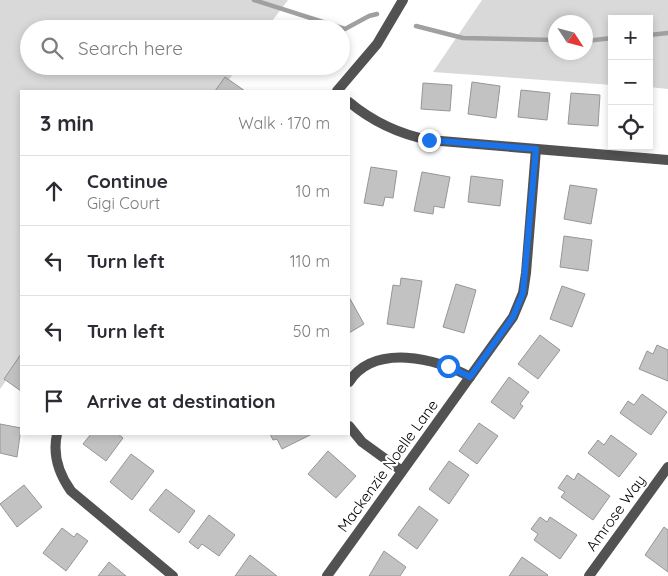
<!DOCTYPE html>
<meta charset="utf-8">
<style>
:root{--surface:#fff;--page:#f7f7f7;--text:#2b2b33;--muted:#7c7c81;--line:#e1e1e2}
body{margin:0;font-family:Quicksand,sans-serif;background:var(--page);color:var(--text)}
.controls{position:absolute;right:15px;top:15px;display:grid;overflow:hidden;border-radius:0px;box-shadow:0 2px 8px #0003}
.controls button{width:45px;height:45px;display:grid;place-items:center;padding:0;border:0;border-bottom:1px solid var(--line);background:var(--surface);color:var(--text);font:25px sans-serif}
.compass{position:absolute;left:548px;top:15px;width:45px;height:45px;border-radius:50%;background:var(--surface);box-shadow:0 2px 8px #0003;rotate:126deg}
.stop{position:absolute;width:15px;height:15px;margin:-11px;border:4px solid #1a73e8;border-radius:50%;background:#fff}
.stop.end{background:#1a73e8;border-color:#fff;box-shadow:0 1px 5px #0008}
.list{margin:0;padding:0;list-style:none}
h2{display:flex;justify-content:space-between;align-items:center;height:65px;margin:0;padding:0 20px;font-size:21px}
h2 small{font-size:16px;font-weight:400;color:var(--muted)}
.list li{display:grid;grid-template-columns:32px 1fr auto;gap:15px;align-items:center;box-sizing:border-box;height:70px;padding:0 20px;border-top:1px solid var(--line)}
.list b{display:block;font-size:19px;white-space:nowrap}
.list p{margin:0;font-size:16px;white-space:nowrap;color:var(--muted)}
.list em{font-size:16px;font-style:normal;color:var(--muted)}
.icon{flex:none;width:28px;height:28px;fill:none;stroke:currentColor;stroke-width:2;stroke-linecap:round;stroke-linejoin:round}
.map{position:relative;flex:none;width:668px;height:576px;overflow:hidden}
.search{position:absolute;background:var(--surface);box-shadow:0 2px 8px #0003;left:20px;top:20px;width:330px;height:55px;display:flex;align-items:center;gap:12px;box-sizing:border-box;padding:0 18px;border-radius:28px;color:var(--muted);font-size:19px}
.panel{position:absolute;background:var(--surface);box-shadow:0 2px 8px #0003;left:20px;top:90px;width:330px;height:345px;border-radius:0px}
.map>svg:first-child{display:block}
.green{fill:#d9d9d9;fill-rule:evenodd}
.lines{fill:none;stroke-linecap:round;stroke-linejoin:round}
.stream{stroke:#a0a0a0;stroke-width:4.5}
.building{fill:#c2c2c2;stroke:#969696}
.street{stroke:#525252;stroke-width:10}
.route{stroke:#1a73e8;stroke-width:6}
.labels{text-anchor:middle;stroke-width:4.5;stroke-linejoin:round;paint-order:stroke}
.street-label{font-size:15px;fill:#000;stroke:#fff}
</style>
<div class="map">
<svg width="668" height="576" viewBox="0 0 668 576">
<rect width="100%" height="100%" fill="#fff"/>
<g class="green">
<polygon points="0,0 288,0 266,29 29,29 29,66 239,66 220,91 21,91 21,360 0,389"/>
<path d="M482 0H668V89L649 87V19H612V85L433 72ZM586 22V52H556V22Z"/>
</g>
<g class="lines">
<g class="stream">
<polyline points="254,0 345,29 369,16 377,14"/>
<polyline points="416,26 463,38 556,40"/>
<polyline points="649,35 668,33"/>
<polyline points="586,41 612,38"/>
</g>
</g>
<g class="building">
<polygon points="225,77 245,91 215,91"/>
<polygon points="472,82 500,86 496,118 468,114"/>
<polygon points="423,83 452,85 450,111 421,109"/>
<polygon points="521,90 550,93 547,120 518,117"/>
<polygon points="571,93 600,95 598,126 568,124"/>
<polygon points="371,167 397,171 393,198 385,197 383,206 364,203"/>
<polygon points="422,172 450,177 444,208 434,206 433,214 414,211"/>
<polygon points="471,176 503,180 500,206 468,202"/>
<polygon points="570,185 597,189 591,224 564,219"/>
<polygon points="564,236 592,240 588,271 560,267"/>
<polygon points="401,278 422,281 414,328 387,324 393,285 400,286"/>
<polygon points="456,284 476,290 464,333 443,327"/>
<polygon points="562,286 585,294 572,327 550,319"/>
<polygon points="349,297 364,324 349,333"/>
<polygon points="540,335 560,350 538,379 518,364"/>
<polygon points="657,345 668,350 668,381 639,369 647,351 653,354"/>
<polygon points="21,354 21,391 4,379"/>
<polygon points="509,377 529,392 520,404 523,406 514,419 491,402"/>
<polygon points="642,394 667,412 651,435 620,413 628,401 634,405"/>
<polygon points="479,423 498,436 477,464 459,451"/>
<polygon points="0,424 21,428 17,457 0,453"/>
<polygon points="91,434 118,434 123,438 106,461 83,444"/>
<polygon points="270,434 312,434 282,449 277,439 273,440"/>
<polygon points="611,435 637,454 619,477 588,453 598,440 604,445"/>
<polygon points="328,451 356,476 336,498 308,474"/>
<polygon points="131,454 154,471 132,500 110,482"/>
<polygon points="449,461 469,475 449,504 429,489"/>
<polygon points="578,473 610,496 593,520 561,497 565,492 558,488 567,475 574,480"/>
<polygon points="24,485 42,507 17,527 0,504"/>
<polygon points="166,489 195,511 179,533 149,510"/>
<polygon points="419,506 438,520 417,549 398,535"/>
<polygon points="209,515 235,535 219,556 202,544 198,549 189,542"/>
<polygon points="540,517 547,522 550,517 577,535 560,559 534,540 538,534 531,529"/>
<polygon points="664,527 668,530 668,572 645,555"/>
<polygon points="62,528 74,537 77,533 88,541 66,571 43,553"/>
<polygon points="384,551 406,567 400,576 369,576"/>
<polygon points="250,555 277,576 235,576"/>
<polygon points="522,557 548,575 547,576 509,576"/>
<polygon points="109,562 126,576 98,576"/>
</g>
<g class="lines">
<g class="street">
<polyline points="337,91 377,44 403,0"/>
<path d="M349 102C373 122 399 134 429 140L668 160"/>
<path d="M349 382C374 343 437 358 470 377"/>
<polyline points="349,426 362,442 402,471"/>
<path d="M57 434C52 456 59 474 71 491L173 576"/>
<polyline points="327,576 513,317 523,293 526,273 536,149"/>
<polyline points="589,576 668,467"/>
</g>
</g>
<g class="lines">
<polyline class="route" points="429,140 536,149 523,293 513,317 470,377 448,366"/>
</g>
<g class="labels">
<g class="street-label">
<text transform="translate(388 466) rotate(-54)" y="5">Mackenzie Noelle Lane</text>
<text transform="translate(616 513) rotate(-54)" y="5">Amrose Way</text>
</g>
</g>
</svg>
<div class="controls">
<button>+</button>
<button>−</button>
<button><svg class="icon" aria-label="locate" viewBox="0 0 24 24"><circle cx="12" cy="12" r="6"/><path d="M12 2v4M12 18v4M2 12h4M18 12h4"/></svg></button>
</div>
<svg class="compass" viewBox="-18 -18 36 36"><path d="M0-13l5 13h-10z" fill="#e53935"/><path d="M0 13l5-13h-10z" fill="#7c7c81"/></svg>
<div class="stop" style="left:448px;top:366px"></div>
<div class="stop end" style="left:429px;top:140px"></div>
<div class="search"><svg class="icon" aria-label="search" viewBox="0 0 24 24"><circle cx="10" cy="10" r="6"/><path d="M15 15l6 6"/></svg>Search here</div>
<section class="panel">
<h2>3 min<small>Walk · 170 m</small></h2>
<ul class="list">
<li><svg class="icon" aria-label="ahead" viewBox="0 0 24 24"><path d="M12 20V5M6 11l6-6 6 6"/></svg><div><b>Continue</b><p>Gigi Court</p></div><em>10 m</em></li>
<li><svg class="icon" aria-label="left" viewBox="0 0 24 24"><path d="M17 20v-9H6M10 6l-5 5 5 5"/></svg><div><b>Turn left</b></div><em>110 m</em></li>
<li><svg class="icon" aria-label="left" viewBox="0 0 24 24"><path d="M17 20v-9H6M10 6l-5 5 5 5"/></svg><div><b>Turn left</b></div><em>50 m</em></li>
<li><svg class="icon" aria-label="arrive" viewBox="0 0 24 24"><path d="M6 21V4h12l-3 4 3 4H6"/></svg><div><b>Arrive at destination</b></div></li>
</ul>
</section>
</div>
